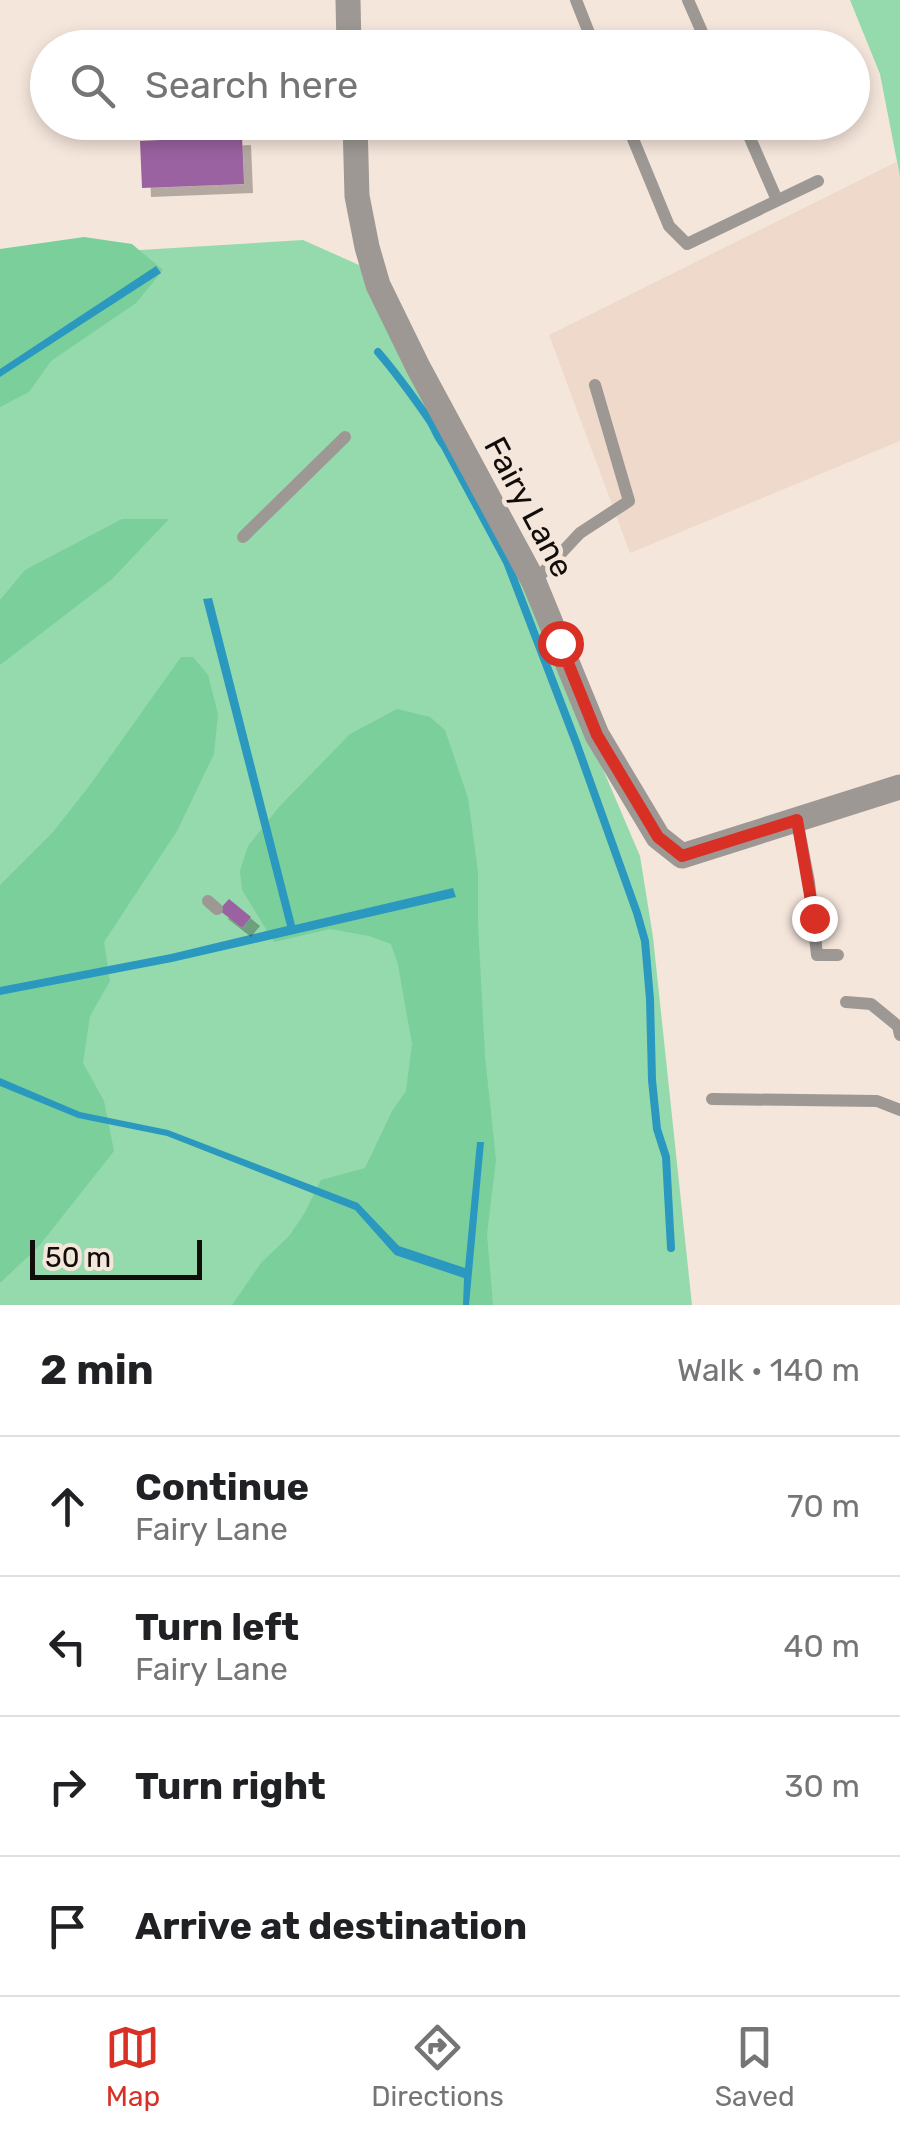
<!DOCTYPE html>
<meta charset="utf-8">
<style>
:root{--surface:#fff;--page:#f2f2f2;--text:#202124;--muted:#757577;--line:#e0e0e0;--accent:#d93025}
body{margin:0;font-family:Rubik,sans-serif;background:var(--page);color:var(--text)}
.scale{position:absolute;left:30px;bottom:25px;width:172px;box-sizing:border-box;padding-left:10px;border:5px solid #120d0a;border-top:0;font-size:28px;line-height:35px;white-space:nowrap;color:#120d0a;-webkit-text-stroke:8px #f5e6dc;paint-order:stroke}
.stop{position:absolute;width:30px;height:30px;margin:-22px;border:8px solid #d93025;border-radius:50%;background:#fff}
.stop.end{background:#d93025;border-color:#fff;box-shadow:0 2px 10px #0008}
.list{margin:0;padding:0;list-style:none}
h2{display:flex;justify-content:space-between;align-items:center;height:130px;margin:0;padding:0 40px;font-size:42px}
h2 small{font-size:32px;font-weight:400;color:var(--muted)}
.list li{display:grid;grid-template-columns:65px 1fr auto;gap:30px;align-items:center;box-sizing:border-box;height:140px;padding:0 40px;border-top:2px solid var(--line)}
.list b{display:block;font-size:38px;white-space:nowrap}
.list p{margin:0;font-size:32px;white-space:nowrap;color:var(--muted)}
.list em{font-size:32px;font-style:normal;color:var(--muted)}
.icon{flex:none;width:55px;height:55px;fill:none;stroke:currentColor;stroke-width:2;stroke-linecap:round;stroke-linejoin:round}
.map{position:relative;flex:none;width:900px;height:1305px;overflow:hidden}
.search{position:absolute;background:var(--surface);box-shadow:0 5px 15px #0003;left:30px;right:30px;top:30px;height:110px;display:flex;align-items:center;gap:25px;box-sizing:border-box;padding:0 35px;border-radius:55px;color:var(--muted);font-size:38px}
.sheet{height:690px;background:var(--surface)}
nav{display:flex;justify-content:space-around;align-items:center;box-sizing:border-box;height:140px;border-top:2px solid var(--line);background:var(--surface);font-size:28px;color:var(--muted)}
nav a{display:grid;justify-items:center;gap:5px}
nav .on{color:var(--accent)}
.map>svg:first-child{display:block}
.built{fill:#efd9cb}
.green{fill:#94daad}
.forest{fill:#7bcf9b}
.water{fill:#2b98c0}
.lines{fill:none;stroke-linecap:round;stroke-linejoin:round}
.stream{stroke:#2b98c0;stroke-width:8}
.building{fill:#9a62a0;filter:url(#shadow)}
.service{stroke:#9d9893;stroke-width:12}
.minor{stroke:#9d9893;stroke-width:25}
.route{stroke:#d93025;stroke-width:12}
.labels{text-anchor:middle;stroke-width:9;stroke-linejoin:round;paint-order:stroke}
.street-label{font-size:32px;fill:#120d0a;stroke:#f5e6dc}
</style>
<div class="map">
<svg width="900" height="1305" viewBox="0 0 900 1305">
<defs>
<filter id="shadow"><feDropShadow dx="9" dy="9" stdDeviation="0" flood-color="#0004"/></filter>
</defs>
<rect width="100%" height="100%" fill="#f5e6dc"/>
<polygon class="built" points="896,162 900,177 900,441 630,553 549,335"/>
<g class="green">
<polygon points="850,0 900,0 900,177 880,74"/>
<polygon points="303,240 359,265 514,561 640,856 653,937 692,1305 0,1305 0,344 140,250"/>
</g>
<g class="forest">
<polygon points="84,237 132,244 163,270 136,303 51,361 29,392 0,407 0,249"/>
<polygon points="122,519 169,519 112,579 0,665 0,600 25,570"/>
<polygon points="181,657 193,657 208,675 218,714 214,754 177,831 104,942 110,981 90,1016 83,1063 104,1101 114,1151 39,1246 0,1283 0,885 53,832 90,785"/>
<polygon points="397,709 430,717 445,730 468,798 478,872 478,924 485,1056 496,1160 487,1234 493,1305 232,1305 261,1263 289,1236 304,1214 321,1180 365,1168 392,1111 406,1091 412,1044 398,965 391,944 369,936 330,929 274,942 242,890 240,871 248,846 279,807 350,734"/>
</g>
<g class="water">
<polygon points="156,266 161,273 0,377 0,369"/>
<polygon points="212,598 295,925 453,888 456,897 172,962 0,995 0,987 171,954 287,926 203,599"/>
<polygon points="0,1078 80,1112 168,1130 358,1203 399,1246 465,1268 477,1142 484,1142 469,1305 463,1305 464,1278 395,1255 355,1210 167,1136 78,1118 0,1086"/>
</g>
<g class="lines">
<path class="stream" d="M378 352C396 373 412 395 428 418 435 427 436 436 444 445L507 562 577 745 637 913 645 941 650 999 652 1080 657 1129 666 1157 671 1248"/>
</g>
<g class="building">
<polygon points="242,136 244,184 142,188 140,141"/>
<polygon points="229,899 251,917 242,928 219,910"/>
</g>
<g class="lines">
<g class="service">
<polyline points="576,0 595,48"/>
<polyline points="688,0 709,48"/>
<polyline points="626,122 669,226 687,244 818,181"/>
<polyline points="743,122 777,200"/>
<polyline points="243,537 345,437"/>
<polyline points="534,582 580,533 629,501 595,385"/>
<polyline points="797,820 809,882 817,955 838,955"/>
<polyline points="208,901 217,909"/>
<polyline points="846,1002 871,1004 898,1026 900,1035"/>
<polyline points="712,1099 877,1101 900,1110"/>
</g>
<g class="minor">
<polyline points="348,0 349,48"/>
<polyline points="355,122 357,196 367,247 378,285 418,367 534,582 597,735 658,837 682,856 900,787"/>
</g>
</g>
<g class="lines">
<polyline class="route" points="560,643 597,735 658,837 682,856 797,820 814,918"/>
</g>
<g class="labels">
<g class="street-label">
<text transform="translate(529 507) rotate(62)" y="11">Fairy Lane</text>
</g>
</g>
</svg>
<div class="scale">50 m</div>
<div class="stop" style="left:560px;top:643px"></div>
<div class="stop end" style="left:814px;top:918px"></div>
<div class="search"><svg class="icon" aria-label="search" viewBox="0 0 24 24"><circle cx="10" cy="10" r="6"/><path d="M15 15l6 6"/></svg>Search here</div>
</div>
<section class="sheet">
<h2>2 min<small>Walk · 140 m</small></h2>
<ul class="list">
<li><svg class="icon" aria-label="ahead" viewBox="0 0 24 24"><path d="M12 20V5M6 11l6-6 6 6"/></svg><div><b>Continue</b><p>Fairy Lane</p></div><em>70 m</em></li>
<li><svg class="icon" aria-label="left" viewBox="0 0 24 24"><path d="M17 20v-9H6M10 6l-5 5 5 5"/></svg><div><b>Turn left</b><p>Fairy Lane</p></div><em>40 m</em></li>
<li><svg class="icon" aria-label="right" viewBox="0 0 24 24"><path d="M7 20v-9h11M14 6l5 5-5 5"/></svg><div><b>Turn right</b></div><em>30 m</em></li>
<li><svg class="icon" aria-label="arrive" viewBox="0 0 24 24"><path d="M6 21V4h12l-3 4 3 4H6"/></svg><div><b>Arrive at destination</b></div></li>
</ul>
</section>
<nav>
<a class="on"><svg class="icon" aria-label="map" viewBox="0 0 24 24"><path d="M3 6l6-2 6 2 6-2v14l-6 2-6-2-6 2zM9 4v14M15 6v14"/></svg>Map</a>
<a><svg class="icon" aria-label="directions" viewBox="0 0 24 24"><path d="M12 3l9 9-9 9-9-9zM9 14v-3h6M13 9l2 2-2 2"/></svg>Directions</a>
<a><svg class="icon" aria-label="saved" viewBox="0 0 24 24"><path d="M7 4h10v16l-5-4-5 4z"/></svg>Saved</a>
</nav>
